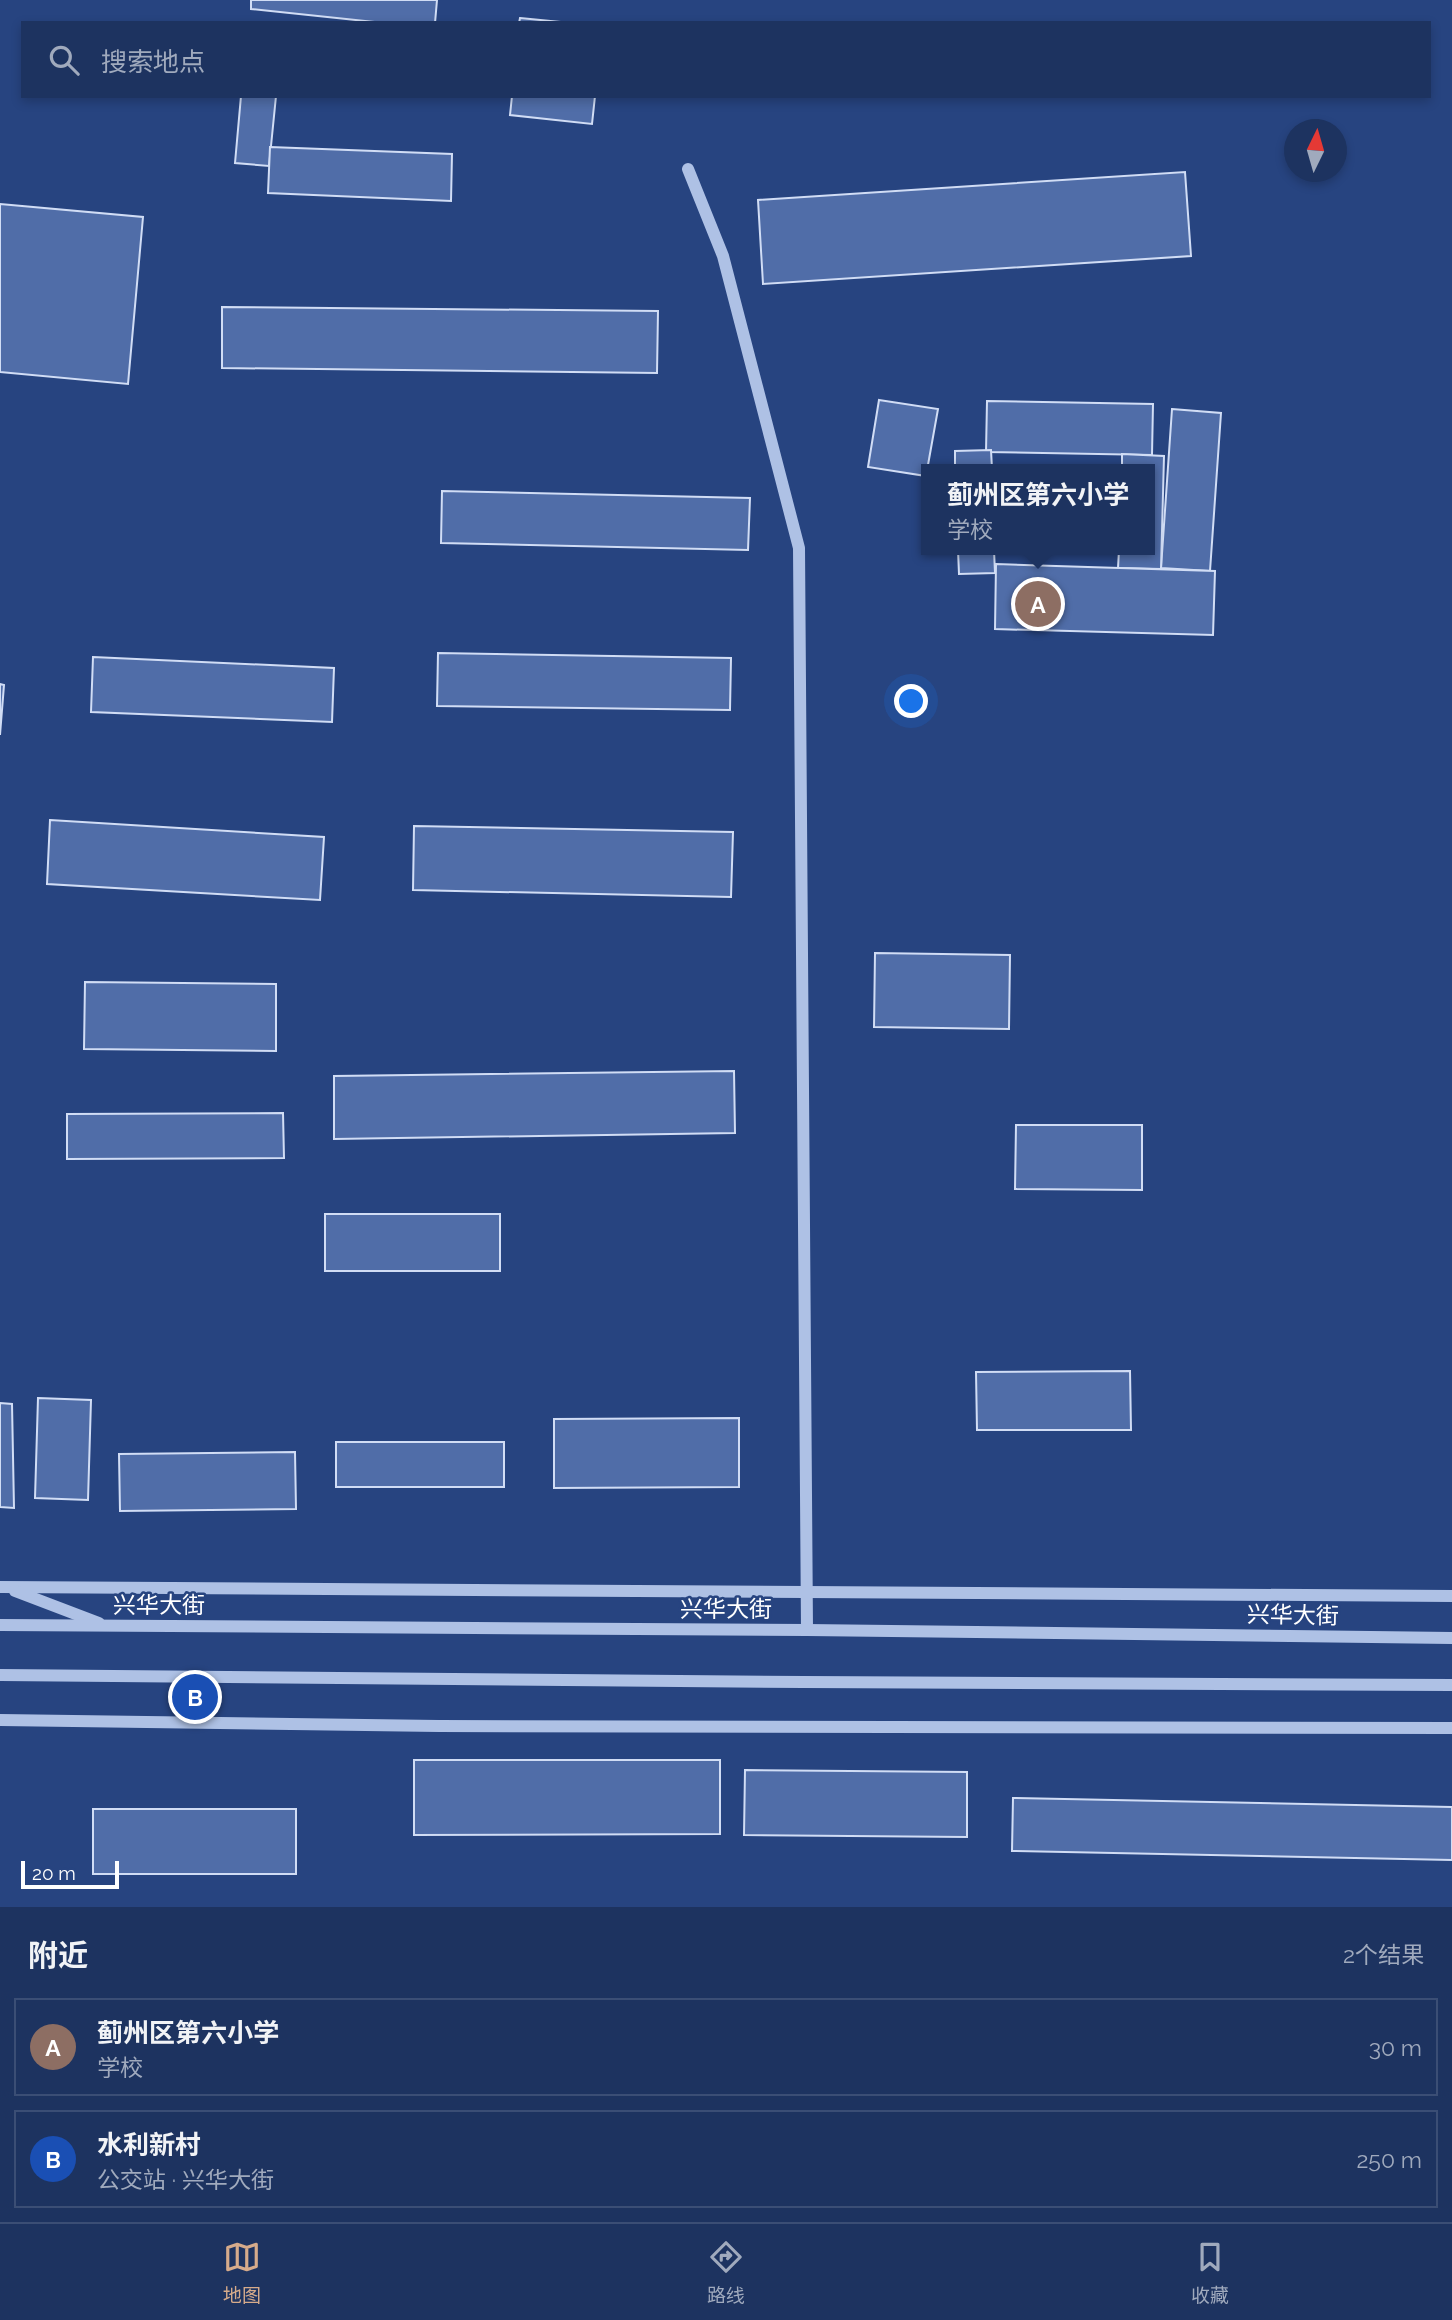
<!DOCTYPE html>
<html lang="zh">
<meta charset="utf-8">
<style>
:root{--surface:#1d3360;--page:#253b66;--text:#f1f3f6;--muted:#a0aabd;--line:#3b4e75;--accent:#d6ab8b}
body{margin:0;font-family:Raleway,"Noto Sans SC",sans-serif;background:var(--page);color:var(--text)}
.compass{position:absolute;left:1284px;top:119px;width:63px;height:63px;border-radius:50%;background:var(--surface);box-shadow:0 4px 10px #0003;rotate:5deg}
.scale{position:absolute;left:21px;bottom:18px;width:98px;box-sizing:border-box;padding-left:7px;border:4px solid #fff;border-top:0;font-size:19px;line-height:24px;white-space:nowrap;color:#fff;-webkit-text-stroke:5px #274480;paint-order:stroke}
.you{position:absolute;left:912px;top:702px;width:24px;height:24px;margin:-18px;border:5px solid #fff;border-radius:50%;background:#1a73e8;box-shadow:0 0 0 10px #1a73e833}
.badge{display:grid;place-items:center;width:46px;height:46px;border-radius:50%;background:var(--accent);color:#fff;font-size:23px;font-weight:700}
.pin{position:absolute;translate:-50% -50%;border:4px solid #fff;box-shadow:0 2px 7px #0006}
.popup{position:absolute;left:921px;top:464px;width:234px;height:91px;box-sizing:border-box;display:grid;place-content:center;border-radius:0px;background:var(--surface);filter:drop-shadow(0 2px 5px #0005);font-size:23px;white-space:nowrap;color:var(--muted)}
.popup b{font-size:26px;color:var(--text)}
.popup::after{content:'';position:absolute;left:50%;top:100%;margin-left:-14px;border:14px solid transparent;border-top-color:var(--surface)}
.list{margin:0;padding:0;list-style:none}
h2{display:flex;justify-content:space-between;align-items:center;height:91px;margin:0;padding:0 28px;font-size:30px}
h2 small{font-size:23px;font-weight:400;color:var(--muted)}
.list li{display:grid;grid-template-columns:46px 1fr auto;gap:21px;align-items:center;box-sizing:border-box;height:98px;margin:0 14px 14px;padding:0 14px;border:2px solid var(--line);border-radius:0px}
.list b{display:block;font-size:26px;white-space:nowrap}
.list p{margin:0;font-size:23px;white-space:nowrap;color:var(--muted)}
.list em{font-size:23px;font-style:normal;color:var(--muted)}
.icon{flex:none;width:38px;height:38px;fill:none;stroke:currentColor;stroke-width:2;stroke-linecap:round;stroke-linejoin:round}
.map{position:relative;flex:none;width:1452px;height:1907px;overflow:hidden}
.search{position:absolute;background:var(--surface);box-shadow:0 4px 10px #0003;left:21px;right:21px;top:21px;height:77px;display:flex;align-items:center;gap:18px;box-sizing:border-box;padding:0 24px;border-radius:0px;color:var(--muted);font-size:26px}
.sheet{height:315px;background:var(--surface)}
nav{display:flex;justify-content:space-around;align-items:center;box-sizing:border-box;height:98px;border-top:2px solid var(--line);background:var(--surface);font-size:19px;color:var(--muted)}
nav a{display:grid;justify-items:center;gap:4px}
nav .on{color:var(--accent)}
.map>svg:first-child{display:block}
.building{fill:#506da8;stroke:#d1ddf5;stroke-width:2}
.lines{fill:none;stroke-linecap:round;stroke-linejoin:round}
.minor{stroke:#aec1e5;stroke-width:12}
.labels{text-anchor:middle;stroke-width:5;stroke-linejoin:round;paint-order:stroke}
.street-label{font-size:23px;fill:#fff;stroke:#274480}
</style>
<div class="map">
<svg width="1452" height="1907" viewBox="0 0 1452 1907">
<rect width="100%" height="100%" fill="#274480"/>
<g class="building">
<polygon points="251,0 437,0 435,23 384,23 251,9"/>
<polygon points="520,18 571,23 519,23"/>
<polygon points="241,96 276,96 269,166 235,163"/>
<polygon points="512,96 595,96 592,124 510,115"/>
<polygon points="270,147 452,154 451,201 268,193"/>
<polygon points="1185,172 1191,256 763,284 758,200"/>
<polygon points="0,204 143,217 128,384 0,372"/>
<polygon points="222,307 658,311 657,373 222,368"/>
<polygon points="879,400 938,409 926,476 868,467"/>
<polygon points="987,401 1153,404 1152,455 986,452"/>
<polygon points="1172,409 1221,413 1210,571 1161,568"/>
<polygon points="991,450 992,469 955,469 955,451"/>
<polygon points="1122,454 1164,456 1161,569 1118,568 1119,550 1150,550 1150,469 1122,469"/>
<polygon points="442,491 750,498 748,550 441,543"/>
<polygon points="958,550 994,550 995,573 959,574"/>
<polygon points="996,564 1215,571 1213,635 995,629"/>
<polygon points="438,653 731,658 730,710 437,706"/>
<polygon points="93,657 334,668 332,722 91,712"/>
<polygon points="0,684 4,685 0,735"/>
<polygon points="50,820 324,837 320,900 47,884"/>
<polygon points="414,826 733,832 731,897 413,890"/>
<polygon points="875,953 1010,955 1009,1029 874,1027"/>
<polygon points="85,982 276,984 276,1051 84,1049"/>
<polygon points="734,1071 735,1133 334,1139 334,1076"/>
<polygon points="283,1113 284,1158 67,1159 67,1114"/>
<polygon points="1016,1125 1142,1125 1142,1190 1015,1189"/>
<rect x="325" y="1214" width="175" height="57"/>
<polygon points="1130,1371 1131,1430 977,1430 976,1372"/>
<polygon points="38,1398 91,1400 88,1500 35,1498"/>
<polygon points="0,1403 12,1404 14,1508 0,1507"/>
<polygon points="739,1418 739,1487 554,1488 554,1419"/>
<rect x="336" y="1442" width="168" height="45"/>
<polygon points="295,1452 296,1509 120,1511 119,1454"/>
<polygon points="414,1760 720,1760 720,1834 414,1835"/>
<polygon points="745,1770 967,1772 967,1837 744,1835"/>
<polygon points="1013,1798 1452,1807 1452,1860 1012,1851"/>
<rect x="93" y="1809" width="203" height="65"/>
</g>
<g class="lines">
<g class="minor">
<polyline points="688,169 723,256 799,548 807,1630"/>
<polyline points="0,1587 1452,1596"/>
<polyline points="15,1591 99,1623"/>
<polyline points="0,1625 807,1630 1452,1638"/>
<polyline points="0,1675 804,1682 1452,1685"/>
<polyline points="0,1720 439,1726 1452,1728"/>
</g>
</g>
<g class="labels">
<g class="street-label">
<text x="159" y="1613">兴华大街</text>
<text x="726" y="1617">兴华大街</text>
<text transform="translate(1293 1615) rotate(1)" y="8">兴华大街</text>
</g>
</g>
</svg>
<svg class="compass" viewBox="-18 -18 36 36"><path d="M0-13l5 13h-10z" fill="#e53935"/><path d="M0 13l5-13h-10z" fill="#a0aabd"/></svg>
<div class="scale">20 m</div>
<div class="you"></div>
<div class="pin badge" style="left:1038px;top:604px;background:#8d6e63">A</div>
<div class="popup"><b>蓟州区第六小学</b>学校</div>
<div class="pin badge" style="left:195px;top:1697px;background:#1a4fb4">B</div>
<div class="search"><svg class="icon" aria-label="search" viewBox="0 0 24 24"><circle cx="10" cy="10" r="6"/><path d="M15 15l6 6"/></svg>搜索地点</div>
</div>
<section class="sheet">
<h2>附近<small>2个结果</small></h2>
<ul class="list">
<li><span class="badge" style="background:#8d6e63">A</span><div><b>蓟州区第六小学</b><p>学校</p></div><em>30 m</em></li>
<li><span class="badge" style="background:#1a4fb4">B</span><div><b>水利新村</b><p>公交站 · 兴华大街</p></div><em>250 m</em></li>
</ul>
</section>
<nav>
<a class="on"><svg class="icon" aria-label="map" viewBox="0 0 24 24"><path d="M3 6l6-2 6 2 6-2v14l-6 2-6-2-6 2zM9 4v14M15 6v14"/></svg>地图</a>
<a><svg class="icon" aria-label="directions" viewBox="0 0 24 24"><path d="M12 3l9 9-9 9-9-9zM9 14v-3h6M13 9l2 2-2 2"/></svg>路线</a>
<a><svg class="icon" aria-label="saved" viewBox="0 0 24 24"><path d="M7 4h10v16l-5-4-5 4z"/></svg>收藏</a>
</nav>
